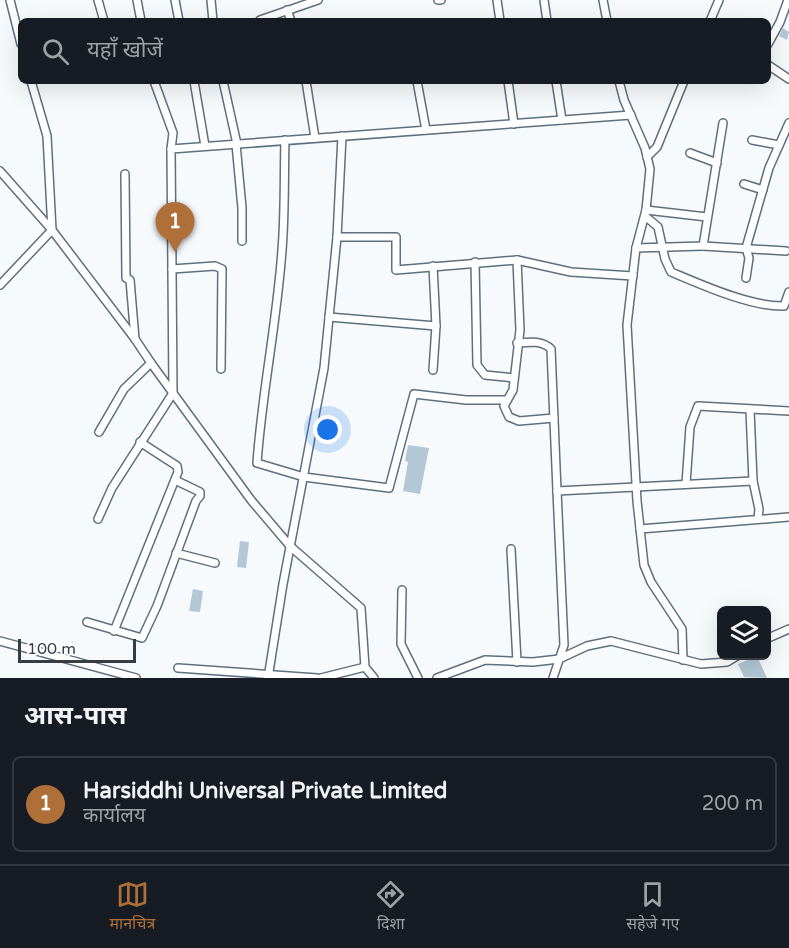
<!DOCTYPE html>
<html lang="hi">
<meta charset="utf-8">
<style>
:root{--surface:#171b24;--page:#20242c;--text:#f1f3f6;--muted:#9ea1a6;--line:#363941;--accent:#af6f38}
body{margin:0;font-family:"Varela Round","Noto Sans Devanagari",sans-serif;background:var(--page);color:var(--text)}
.controls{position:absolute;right:18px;bottom:18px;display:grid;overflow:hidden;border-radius:9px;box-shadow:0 6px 24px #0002}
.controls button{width:54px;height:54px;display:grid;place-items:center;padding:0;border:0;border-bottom:2px solid var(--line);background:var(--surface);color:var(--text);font:30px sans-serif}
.scale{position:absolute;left:18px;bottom:15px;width:118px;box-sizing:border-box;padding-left:6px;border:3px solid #363e44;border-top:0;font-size:16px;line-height:21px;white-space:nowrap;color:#363e44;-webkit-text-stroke:4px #fff;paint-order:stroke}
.you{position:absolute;left:328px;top:430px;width:21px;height:21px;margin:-15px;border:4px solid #fff;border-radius:50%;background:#1a73e8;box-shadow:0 0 0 9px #1a73e833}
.badge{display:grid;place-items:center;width:39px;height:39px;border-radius:50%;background:var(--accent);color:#fff;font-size:20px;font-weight:700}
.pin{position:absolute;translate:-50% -50px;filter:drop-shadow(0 2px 3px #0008)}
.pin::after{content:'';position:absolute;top:32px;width:21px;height:18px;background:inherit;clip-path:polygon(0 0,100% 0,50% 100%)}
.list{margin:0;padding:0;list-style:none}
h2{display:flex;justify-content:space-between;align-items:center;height:78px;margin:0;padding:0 24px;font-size:26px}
h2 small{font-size:20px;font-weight:400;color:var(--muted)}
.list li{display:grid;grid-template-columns:39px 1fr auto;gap:18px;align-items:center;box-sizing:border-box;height:96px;margin:0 12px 12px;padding:0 12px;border:2px solid var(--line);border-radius:9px}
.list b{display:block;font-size:22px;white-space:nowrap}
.list p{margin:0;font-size:20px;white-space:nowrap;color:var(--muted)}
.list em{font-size:20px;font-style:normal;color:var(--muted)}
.icon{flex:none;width:33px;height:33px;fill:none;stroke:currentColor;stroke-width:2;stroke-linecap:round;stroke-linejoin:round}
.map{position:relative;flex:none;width:789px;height:678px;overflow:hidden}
.search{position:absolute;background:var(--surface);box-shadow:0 6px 24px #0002;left:18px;right:18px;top:18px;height:66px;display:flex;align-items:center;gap:15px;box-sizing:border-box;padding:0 21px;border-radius:9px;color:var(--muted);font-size:22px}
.sheet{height:186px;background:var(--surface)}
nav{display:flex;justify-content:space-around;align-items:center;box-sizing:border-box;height:84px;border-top:2px solid var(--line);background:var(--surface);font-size:16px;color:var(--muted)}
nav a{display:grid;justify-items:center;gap:3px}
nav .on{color:var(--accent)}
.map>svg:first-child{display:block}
.building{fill:#b3c7d5}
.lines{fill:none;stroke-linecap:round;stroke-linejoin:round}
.minor-casing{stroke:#5e707d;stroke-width:10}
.minor{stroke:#fff;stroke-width:7}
</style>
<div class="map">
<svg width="789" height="678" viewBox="0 0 789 678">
<rect width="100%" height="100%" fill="#f6fafd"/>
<g class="building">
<polygon points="783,28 789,32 787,40 779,36"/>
<polygon points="408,445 429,448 420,494 403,491 408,462 405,461"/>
<polygon points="240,541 249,542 246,568 237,567"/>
<polygon points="193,589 203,591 200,612 189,611"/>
<polygon points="757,656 767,678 744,677 738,664"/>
</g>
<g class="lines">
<g class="minor-casing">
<g id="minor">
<polyline points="10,0 21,44"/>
<polyline points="98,0 104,21"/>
<polyline points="137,0 141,21"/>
<polyline points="175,0 179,21"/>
<polyline points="211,0 213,21"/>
<polyline points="438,0 441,0"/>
<polyline points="497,0 500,21"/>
<polyline points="544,0 547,21"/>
<polyline points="603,0 607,21"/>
<polyline points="287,10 291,21"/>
<polyline points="260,20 318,0"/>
<polyline points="710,21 719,0"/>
<polyline points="768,44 780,22 788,0"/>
<polyline points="768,65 789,79"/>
<polyline points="154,81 173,133 171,149"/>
<polyline points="194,81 205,146"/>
<polyline points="223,81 237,144"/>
<polyline points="306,81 315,138"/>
<polyline points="417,81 426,130"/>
<polyline points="508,81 514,124"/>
<polyline points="556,81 562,120"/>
<polyline points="619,81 624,100 645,148 650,169 646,210 636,248 627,325 637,501 644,565 651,582 682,629 683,660"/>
<path d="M285 140C284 177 285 214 282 250 277 322 262 392 257 463L304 477 389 488 414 394 466 400H507"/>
<polyline points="752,140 779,145"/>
<polyline points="236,144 242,208 242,241"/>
<polyline points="690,153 717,163"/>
<polyline points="647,157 657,147 684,81"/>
<polyline points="0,171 52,230 135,339 151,363 251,500 290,546 361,608 365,667 374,678"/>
<polyline points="125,174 126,278 130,280 135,339"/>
<polyline points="744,184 763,190"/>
<polyline points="646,210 707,217"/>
<path d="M645 216 658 227 665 259 671 272C702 285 751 307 784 306L789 292"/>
<polyline points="337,237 396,237 396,270 517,260 571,272 633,276"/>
<polyline points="703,246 786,251"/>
<polyline points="636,248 703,246 723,123"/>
<polyline points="517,260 520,330 513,390 504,406 509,417 519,421 554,418"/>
<polyline points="475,262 477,365 485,375 514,378"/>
<polyline points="172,269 215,266 222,269 221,369"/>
<polyline points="746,278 749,258 746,248 769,168 789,123"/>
<polyline points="0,285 52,230 47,136 31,81"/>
<polyline points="329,317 436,326"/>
<path d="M517 343C529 342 542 340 551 349L557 491 753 481"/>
<polyline points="433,370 436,326 433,266"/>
<polyline points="750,410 753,481 759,509 758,519"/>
<polyline points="99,432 124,389 151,363"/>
<polyline points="686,484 690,427 698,406 789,411"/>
<polyline points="98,519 112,488 173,393 171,149 631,115"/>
<polyline points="640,529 789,517"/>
<polyline points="511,549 517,662"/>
<polyline points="176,553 215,563"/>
<polyline points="402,590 401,644 418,678"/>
<polyline points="87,622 142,638 157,606 196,501 200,496 200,492 175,480"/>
<polyline points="114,631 178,472 177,466 140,442"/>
<polyline points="766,639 789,629"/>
<polyline points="0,641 136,678"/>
<polyline points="178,668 317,678"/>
<polyline points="268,678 283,584 324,368 337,237 342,136"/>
<polyline points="321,678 365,667"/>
<polyline points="437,678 485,660 533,662 559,659 587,646 611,641 701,664 727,662 737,656"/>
<polyline points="553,678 564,645 557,491"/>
</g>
</g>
<use href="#minor" class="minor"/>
</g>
</svg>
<div class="controls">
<button><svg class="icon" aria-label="layers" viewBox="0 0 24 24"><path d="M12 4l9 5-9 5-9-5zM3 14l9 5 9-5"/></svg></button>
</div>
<div class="scale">100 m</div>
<div class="you"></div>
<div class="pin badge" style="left:175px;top:252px">1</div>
<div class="search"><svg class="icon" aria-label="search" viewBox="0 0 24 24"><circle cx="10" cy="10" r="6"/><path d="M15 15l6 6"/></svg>यहाँ खोजें</div>
</div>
<section class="sheet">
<h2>आस-पास<small></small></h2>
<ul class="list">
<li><span class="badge">1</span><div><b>Harsiddhi Universal Private Limited</b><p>कार्यालय</p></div><em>200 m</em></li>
</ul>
</section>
<nav>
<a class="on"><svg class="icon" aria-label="map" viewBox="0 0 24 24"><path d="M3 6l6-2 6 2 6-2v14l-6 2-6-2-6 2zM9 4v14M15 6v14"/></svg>मानचित्र</a>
<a><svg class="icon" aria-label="directions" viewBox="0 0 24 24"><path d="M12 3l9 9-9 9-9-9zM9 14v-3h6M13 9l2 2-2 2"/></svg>दिशा</a>
<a><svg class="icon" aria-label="saved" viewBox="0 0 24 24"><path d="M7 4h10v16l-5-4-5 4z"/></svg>सहेजे गए</a>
</nav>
